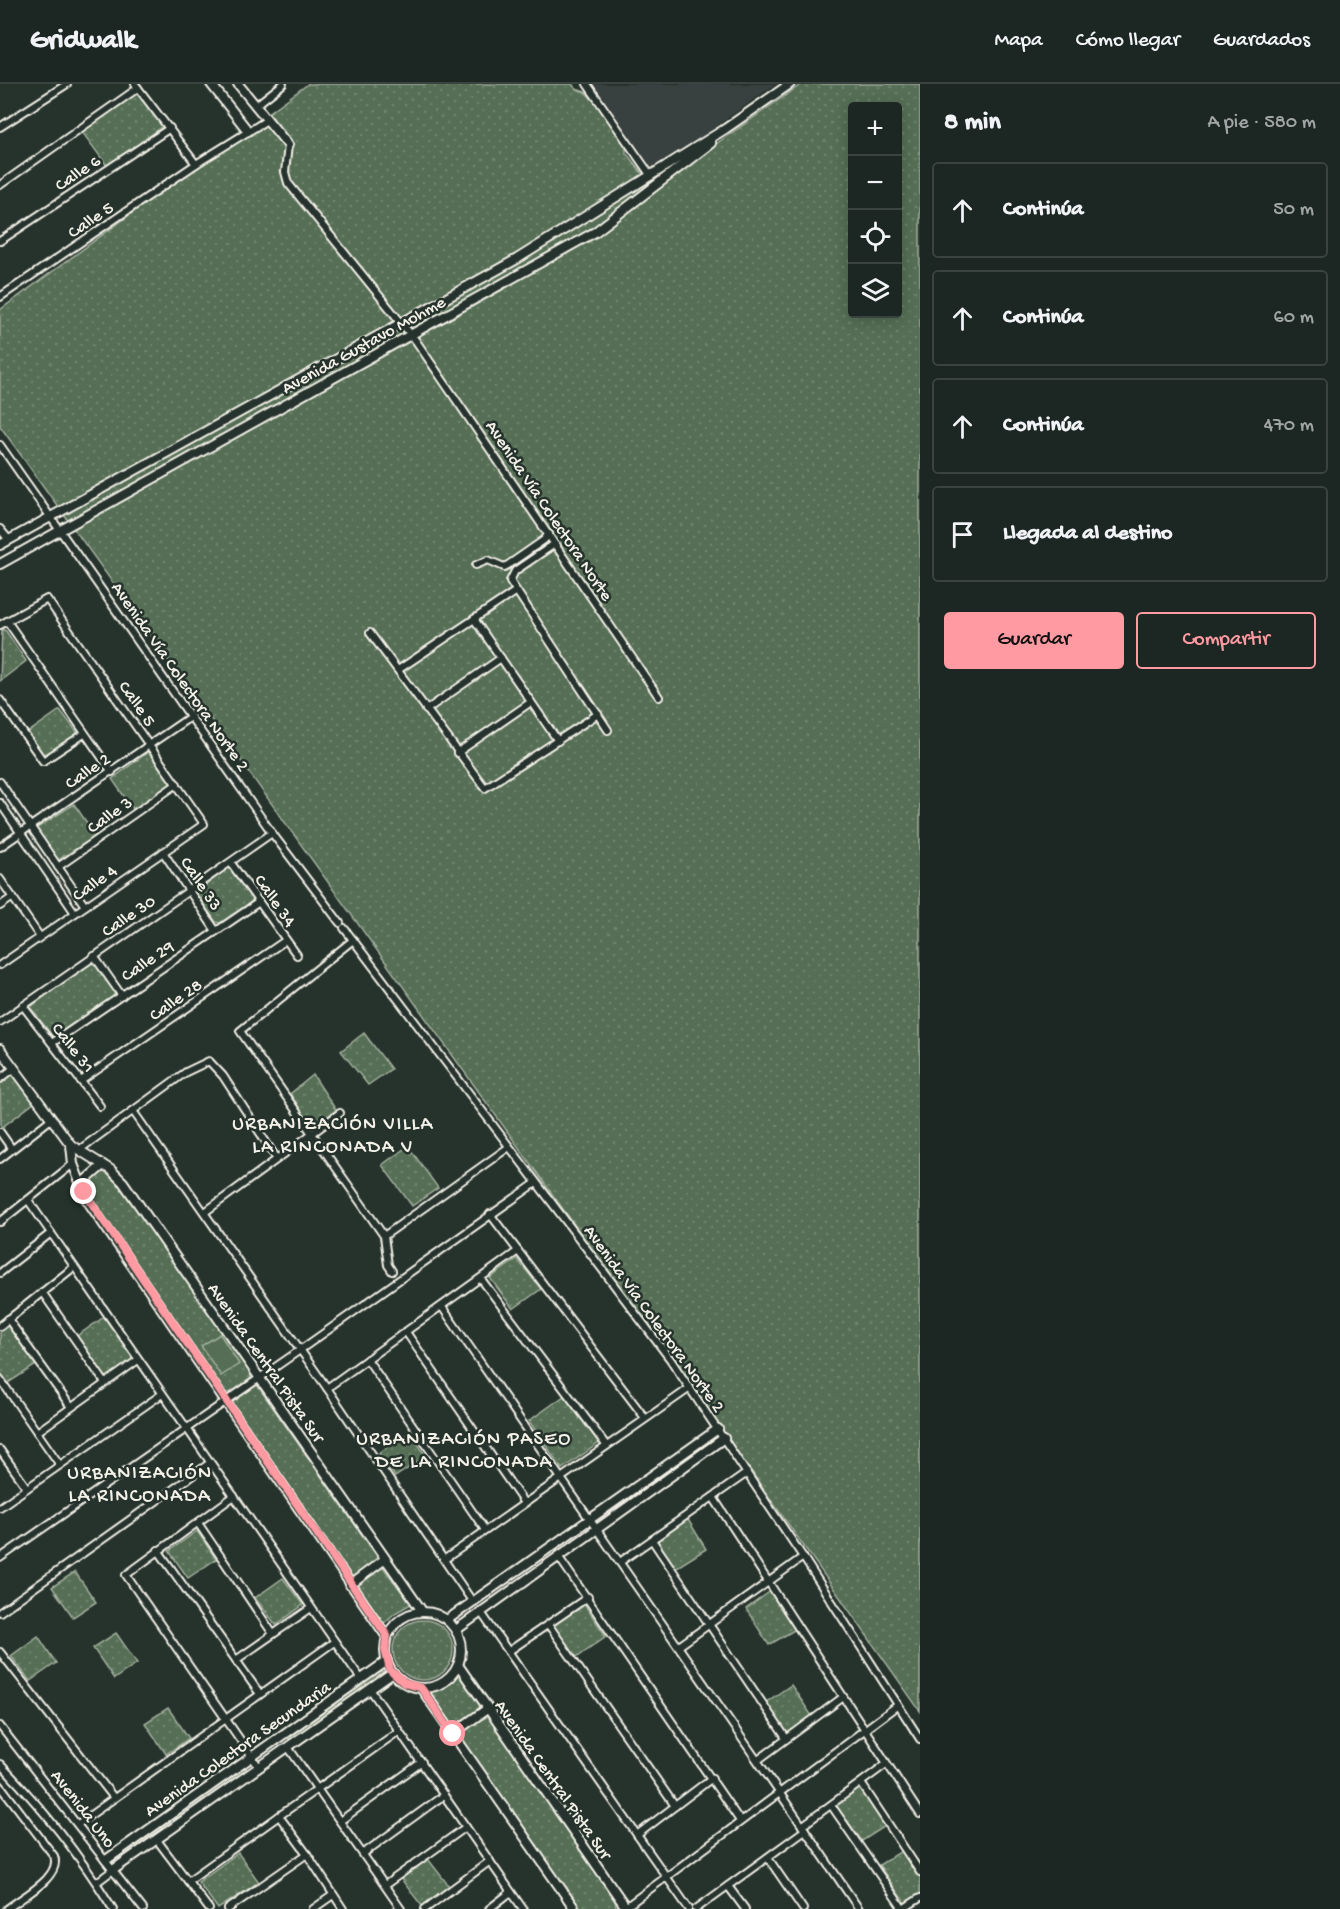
<!DOCTYPE html>
<html lang="es">
<meta charset="utf-8">
<style>
:root{--surface:#1c2622;--page:#252e2a;--text:#f1f3f6;--muted:#a0a5a5;--line:#3a4340;--accent:#ff9aa2}
body{margin:0;font-family:"Gochi Hand",sans-serif;background:var(--page);color:var(--text)}
.controls{position:absolute;right:18px;top:18px;display:grid;overflow:hidden;border-radius:6px;box-shadow:0 3px 15px #0003}
.controls button{width:54px;height:54px;display:grid;place-items:center;padding:0;border:0;border-bottom:2px solid var(--line);background:var(--surface);color:var(--text);font:30px sans-serif}
.stop{position:absolute;width:18px;height:18px;margin:-14px;border:4px solid #ff9aa2;border-radius:50%;background:#fff}
.stop.end{background:#ff9aa2;border-color:#fff;box-shadow:0 2px 6px #0008}
.list{margin:0;padding:0;list-style:none}
h2{display:flex;justify-content:space-between;align-items:center;height:78px;margin:0;padding:0 24px;font-size:26px}
h2 small{font-size:20px;font-weight:400;color:var(--muted)}
.list li{display:grid;grid-template-columns:39px 1fr auto;gap:18px;align-items:center;box-sizing:border-box;height:96px;margin:0 12px 12px;padding:0 12px;border:2px solid var(--line);border-radius:6px}
.list b{display:block;font-size:22px;white-space:nowrap}
.list em{font-size:20px;font-style:normal;color:var(--muted)}
.actions{display:flex;gap:12px;padding:18px 24px}
.actions a{flex:1;padding:14px 0;border:2px solid var(--accent);border-radius:6px;text-align:center;font-size:21px;color:var(--accent)}
.actions .main{background:var(--accent);color:#111}
.icon{flex:none;width:33px;height:33px;fill:none;stroke:currentColor;stroke-width:2;stroke-linecap:round;stroke-linejoin:round}
.map{position:relative;flex:none;width:920px;height:1825px;overflow:hidden}
header{display:flex;align-items:center;gap:36px;box-sizing:border-box;height:84px;padding:0 30px;background:var(--surface);border-bottom:2px solid var(--line)}
header strong{font-size:28px}
nav{display:flex;gap:33px;margin-inline-start:auto;font-size:21px}
main{display:flex}
aside{flex:1;background:var(--surface)}
.map>svg:first-child{display:block}
.built{fill:#374141}
.grass{fill:url(#grass-dots);stroke:#a4b09e;stroke-width:1.5;fill-rule:evenodd}
.pitch{fill:#556e54;stroke:#a4b09e;stroke-width:1.5}
.lines{fill:none;stroke-linecap:round;stroke-linejoin:round}
.minor-casing{stroke:#f4f1e8;stroke-width:10}
.tertiary-casing{stroke:#f4f1e8;stroke-width:12}
.minor{stroke:#26332d;stroke-width:6}
.tertiary{stroke:#26332d;stroke-width:8}
.route{stroke:#ff9aa2;stroke-width:8}
.labels{text-anchor:middle;stroke-width:5;stroke-linejoin:round;paint-order:stroke}
.street-label{font-size:18px;fill:#f4f1e8;stroke:#26332d}
.neighbourhood-label{font-size:20px;letter-spacing:1.5px;fill:#f4f1e8;stroke:#26332d}
</style>
<header>
<strong>Gridwalk</strong>
<nav><a>Mapa</a><a>Cómo llegar</a><a>Guardados</a></nav>
</header>
<main>
<div class="map">
<svg width="920" height="1825" viewBox="0 0 920 1825">
<defs>
<pattern id="grass-dots" width="8" height="8" patternUnits="userSpaceOnUse" patternTransform="scale(1.5)"><rect width="8" height="8" fill="#556e54"/><path d="M2 2h.1M6 6h.1" fill="none" stroke="#6e836d" stroke-width="1.8" stroke-linecap="round"/></pattern>
</defs>
<rect width="100%" height="100%" fill="#26332d"/>
<filter id="ink" filterUnits="userSpaceOnUse"><feTurbulence type="fractalNoise" baseFrequency=".0167" numOctaves="2"/><feDisplacementMap in="SourceGraphic" scale="12" xChannelSelector="R" yChannelSelector="G"/><feConvolveMatrix kernelMatrix="1 2 1 2 8 2 1 2 1" color-interpolation-filters="sRGB"/></filter>
<g filter="url(#ink)">
<polygon class="built" points="591,0 775,0 654,87"/>
<g class="grass">
<path d="M308 0H572L576 5 585 8 601 24 626 59V69L648 96 661 98 802 0H920V1627L724 1349 0 342V226ZM852 22H898V230H852Z"/>
<polygon points="137,7 163,42 108,83 82,48"/>
<polygon points="2,545 6,547 26,577 0,597"/>
<polygon points="60,626 77,648 76,653 45,673 26,650"/>
<polygon points="148,668 171,699 170,703 133,725 112,695"/>
<polygon points="74,720 96,752 57,777 37,748 37,744"/>
<polygon points="228,784 231,785 252,815 251,818 220,839 216,838 196,809"/>
<polygon points="90,879 95,880 114,906 114,912 53,953 31,924 32,922"/>
<polygon points="364,949 391,985 368,1001 341,967"/>
<polygon points="12,991 16,993 35,1018 1,1044 0,999"/>
<polygon points="313,991 336,1026 312,1043 290,1010"/>
<polygon points="408,1062 438,1104 412,1122 382,1081"/>
<polygon points="103,1087 121,1099 250,1286 251,1294 230,1309 223,1308 90,1116 88,1097 96,1088"/>
<polygon points="517,1175 541,1205 513,1225 490,1194"/>
<polygon points="104,1233 133,1272 131,1277 108,1293 105,1293 77,1252"/>
<polygon points="8,1242 36,1281 8,1299 0,1288 0,1248"/>
<polygon points="257,1301 377,1472 376,1478 355,1493 349,1492 231,1322 233,1314"/>
<polygon points="564,1312 599,1359 562,1385 529,1337"/>
<polygon points="410,1348 426,1372 395,1393 379,1369"/>
<polygon points="687,1434 706,1465 674,1485 654,1457"/>
<polygon points="197,1447 216,1475 188,1494 169,1467"/>
<polygon points="383,1483 411,1520 395,1529 383,1540 358,1501"/>
<polygon points="75,1488 96,1518 73,1533 52,1503"/>
<polygon points="283,1494 303,1521 276,1541 255,1514"/>
<polygon points="772,1506 796,1545 769,1561 746,1525"/>
<polygon points="584,1520 606,1552 575,1574 552,1541"/>
<circle cx="423" cy="1566" r="30"/>
<polygon points="116,1549 137,1579 114,1595 93,1564"/>
<polygon points="38,1552 56,1579 30,1597 11,1572"/>
<polygon points="457,1587 480,1620 479,1626 458,1641 450,1639 429,1606 446,1600"/>
<polygon points="380,1588 383,1588 383,1591 291,1656 288,1654"/>
<polygon points="791,1601 812,1632 787,1651 765,1619"/>
<polygon points="168,1624 189,1654 166,1670 145,1639"/>
<polygon points="485,1632 489,1634 615,1814 616,1825 579,1825 462,1659 462,1646"/>
<polygon points="245,1683 247,1686 120,1776 117,1773"/>
<polygon points="863,1700 890,1739 862,1757 834,1719"/>
<polygon points="908,1763 920,1782 920,1817 908,1824 879,1781"/>
<polygon points="238,1769 259,1798 218,1825 198,1798"/>
<polygon points="428,1775 449,1802 422,1822 401,1795"/>
</g>
<polygon class="pitch" points="220,1250 239,1280 221,1292 201,1262"/>
<g class="lines">
<g class="minor-casing">
<g id="minor">
<polyline points="135,0 196,80"/>
<polyline points="587,0 651,92"/>
<polyline points="255,22 283,0"/>
<polyline points="0,43 67,0"/>
<polyline points="288,61 285,88 288,99 416,257 659,613"/>
<polyline points="0,101 138,4"/>
<polyline points="0,157 170,44"/>
<polyline points="0,213 196,80 267,36"/>
<polyline points="0,361 272,749 340,839"/>
<polyline points="0,445 9,456"/>
<polyline points="557,462 553,461 515,487 510,497 608,646"/>
<polyline points="476,481 488,476 504,483 508,481 544,456 549,450"/>
<polyline points="474,535 558,657"/>
<polyline points="7,537 112,688"/>
<polyline points="0,541 47,515 204,740 0,881"/>
<polyline points="370,549 485,704 598,630"/>
<polyline points="398,586 516,507"/>
<polyline points="0,616 43,677 84,650"/>
<polyline points="426,626 501,574"/>
<polyline points="457,669 531,618"/>
<polyline points="0,698 85,822"/>
<polyline points="0,719 75,829"/>
<polyline points="0,763 190,633"/>
<polyline points="163,768 216,847"/>
<polyline points="231,779 297,871"/>
<polyline points="58,783 177,700"/>
<polyline points="0,795 40,853"/>
<polyline points="0,822 13,813"/>
<polyline points="344,844 670,1275 803,1473 920,1655"/>
<polyline points="353,856 240,947 384,1152 388,1181 392,1187"/>
<polyline points="94,872 122,912"/>
<polyline points="23,922 100,1022"/>
<polyline points="0,938 272,749"/>
<polyline points="52,959 259,818"/>
<polyline points="0,995 13,985"/>
<polyline points="81,997 286,856"/>
<polyline points="133,1027 327,1304 472,1517"/>
<polyline points="0,1048 12,1065"/>
<polyline points="79,1066 186,988 209,977 223,992 277,1075"/>
<polyline points="0,1075 51,1035"/>
<polyline points="28,1116 361,1595"/>
<polyline points="205,1128 340,1029"/>
<polyline points="490,1130 645,1334"/>
<polyline points="0,1138 73,1080"/>
<polyline points="384,1152 509,1063"/>
<polyline points="0,1189 51,1149"/>
<polyline points="481,1195 606,1361"/>
<polyline points="42,1208 105,1299"/>
<path d="M442 1223C581 1424 722 1623 859 1825"/>
<polyline points="8,1235 71,1323"/>
<polyline points="0,1242 74,1183"/>
<polyline points="406,1248 524,1419"/>
<polyline points="367,1275 485,1446"/>
<polyline points="0,1295 60,1381"/>
<polyline points="327,1304 518,1167"/>
<polyline points="37,1348 138,1276"/>
<polyline points="0,1366 27,1404"/>
<polyline points="234,1412 126,1491 259,1683"/>
<polyline points="713,1413 920,1730"/>
<polyline points="0,1423 162,1310"/>
<polyline points="198,1439 273,1550"/>
<polyline points="652,1456 786,1654"/>
<polyline points="158,1466 260,1610"/>
<polyline points="558,1472 740,1737"/>
<polyline points="0,1474 300,1266 536,1099"/>
<polyline points="445,1475 690,1304"/>
<polyline points="620,1478 747,1389"/>
<polyline points="480,1527 689,1825"/>
<polyline points="0,1528 210,1379"/>
<polyline points="548,1540 675,1722"/>
<polyline points="679,1562 803,1473"/>
<polyline points="509,1567 588,1513"/>
<polyline points="0,1568 114,1714"/>
<polyline points="236,1576 311,1524"/>
<polyline points="370,1605 523,1825"/>
<polyline points="0,1642 143,1825"/>
<polyline points="288,1663 401,1825"/>
<polyline points="758,1676 842,1614"/>
<path d="M0 1680C46 1728 78 1769 113 1825"/>
<polyline points="861,1699 920,1788"/>
<path d="M0 1701 54 1772C62 1793 22 1813 7 1825"/>
<polyline points="831,1721 903,1825"/>
<polyline points="279,1732 399,1647"/>
<polyline points="340,1737 422,1678"/>
<polyline points="78,1740 334,1558"/>
<polyline points="802,1742 886,1680"/>
<polyline points="637,1751 712,1694"/>
<polyline points="157,1756 209,1825"/>
<polyline points="364,1769 444,1711"/>
<polyline points="307,1770 343,1825"/>
<polyline points="768,1774 803,1825"/>
<polyline points="188,1797 279,1732 307,1770 228,1825"/>
<polyline points="97,1798 113,1786"/>
<polyline points="385,1801 466,1743"/>
<polyline points="728,1802 745,1825"/>
<polyline points="313,1825 333,1811"/>
<polyline points="425,1825 490,1777"/>
<polyline points="489,1825 511,1808"/>
<polyline points="623,1825 898,1621"/>
<polyline points="696,1825 805,1746"/>
<polyline points="903,1825 920,1814"/>
</g>
</g>
<g class="tertiary-casing">
<g id="tertiary">
<polyline points="211,0 248,47"/>
<polyline points="238,0 288,61"/>
<polyline points="0,461 517,175 725,45 790,0"/>
<polyline points="0,480 595,148 711,59"/>
<polyline points="0,965 71,1061 111,1086 123,1098 422,1527"/>
<polyline points="71,1061 73,1080 87,1116 387,1553"/>
<polyline points="80,1101 103,1081"/>
<polyline points="350,1501 385,1475"/>
<circle cx="423" cy="1566" r="38"/>
<polyline points="447,1536 718,1345"/>
<polyline points="456,1546 724,1354"/>
<polyline points="458,1581 627,1825"/>
<polyline points="421,1604 575,1825"/>
<polyline points="452,1650 487,1625"/>
<polyline points="106,1776 387,1577"/>
<polyline points="113,1786 393,1589"/>
</g>
</g>
<use href="#minor" class="minor"/>
<use href="#tertiary" class="tertiary"/>
</g>
</g>
<g class="lines" filter="url(#ink)">
<polyline class="route" points="84,1108 387,1552 385,1565 390,1586 404,1599 421,1604 453,1650"/>
</g>
<g class="labels">
<g class="street-label">
<text transform="translate(77 88) rotate(-34)" y="6">Calle 6</text>
<text transform="translate(90 135) rotate(-34)" y="6">Calle 5</text>
<text transform="translate(363 260) rotate(-29)" y="6">Avenida Gustavo Mohme</text>
<text transform="translate(550 426) rotate(56)" y="6">Avenida Vía Colectora Norte</text>
<text transform="translate(181 592) rotate(55)" y="6">Avenida Vía Colectora Norte 2</text>
<text transform="translate(138 619) rotate(55)" y="6">Calle 5</text>
<text transform="translate(87 686) rotate(-34)" y="6">Calle 2</text>
<text transform="translate(109 730) rotate(-35)" y="6">Calle 3</text>
<text transform="translate(94 798) rotate(-35)" y="6">Calle 4</text>
<text transform="translate(202 799) rotate(56)" y="6">Calle 33</text>
<text transform="translate(276 816) rotate(55)" y="6">Calle 34</text>
<text transform="translate(128 831) rotate(-34)" y="6">Calle 30</text>
<text transform="translate(147 876) rotate(-34)" y="6">Calle 29</text>
<text transform="translate(175 915) rotate(-35)" y="6">Calle 28</text>
<text transform="translate(74 963) rotate(52)" y="6">Calle 31</text>
<text transform="translate(655 1234) rotate(54)" y="6">Avenida Vía Colectora Norte 2</text>
<text transform="translate(267 1278) rotate(55)" y="6">Avenida Central Pista Sur</text>
<text transform="translate(237 1664) rotate(-35)" y="6">Avenida Colectora Secundaria</text>
<text transform="translate(554 1695) rotate(55)" y="6">Avenida Central Pista Sur</text>
<text transform="translate(84 1724) rotate(52)" y="6">Avenida Uno</text>
</g>
<g class="neighbourhood-label">
<text x="333" y="1045">URBANIZACIÓN VILLA<tspan x="333" dy="23">LA RINCONADA V</tspan></text>
<text x="464" y="1360">URBANIZACIÓN PASEO<tspan x="464" dy="23">DE LA RINCONADA</tspan></text>
<text x="140" y="1394">URBANIZACIÓN<tspan x="140" dy="23">LA RINCONADA</tspan></text>
</g>
</g>
</svg>
<div class="controls">
<button>+</button>
<button>−</button>
<button><svg class="icon" aria-label="locate" viewBox="0 0 24 24"><circle cx="12" cy="12" r="6"/><path d="M12 2v4M12 18v4M2 12h4M18 12h4"/></svg></button>
<button><svg class="icon" aria-label="layers" viewBox="0 0 24 24"><path d="M12 4l9 5-9 5-9-5zM3 14l9 5 9-5"/></svg></button>
</div>
<div class="stop" style="left:453px;top:1650px"></div>
<div class="stop end" style="left:84px;top:1108px"></div>
</div>
<aside>
<h2>8 min<small>A pie · 580 m</small></h2>
<ul class="list">
<li><svg class="icon" aria-label="ahead" viewBox="0 0 24 24"><path d="M12 20V5M6 11l6-6 6 6"/></svg><div><b>Continúa</b></div><em>50 m</em></li>
<li><svg class="icon" aria-label="ahead" viewBox="0 0 24 24"><path d="M12 20V5M6 11l6-6 6 6"/></svg><div><b>Continúa</b></div><em>60 m</em></li>
<li><svg class="icon" aria-label="ahead" viewBox="0 0 24 24"><path d="M12 20V5M6 11l6-6 6 6"/></svg><div><b>Continúa</b></div><em>470 m</em></li>
<li><svg class="icon" aria-label="arrive" viewBox="0 0 24 24"><path d="M6 21V4h12l-3 4 3 4H6"/></svg><div><b>Llegada al destino</b></div></li>
</ul>
<div class="actions"><a class="main">Guardar</a><a>Compartir</a></div>
</aside>
</main>
